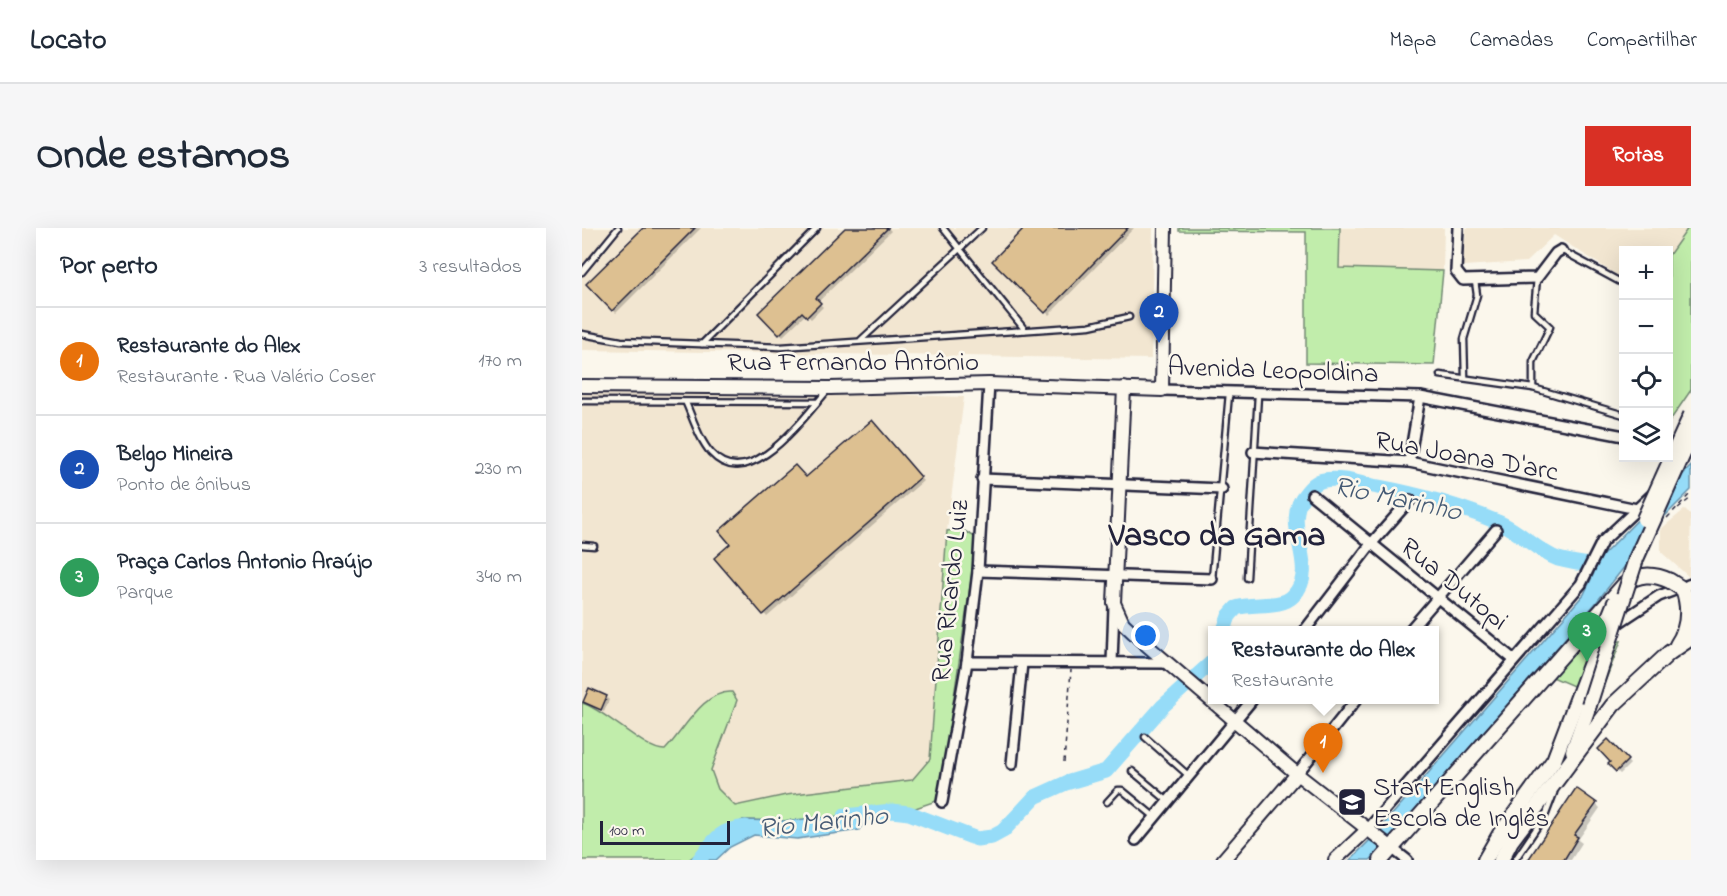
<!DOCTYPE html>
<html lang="pt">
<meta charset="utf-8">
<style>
:root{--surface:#fff;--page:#f6f6f7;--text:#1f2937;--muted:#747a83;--line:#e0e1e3;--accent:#d93025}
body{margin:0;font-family:"Indie Flower",sans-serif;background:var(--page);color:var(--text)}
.controls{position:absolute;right:18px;top:18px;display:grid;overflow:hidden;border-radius:0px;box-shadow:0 6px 24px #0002}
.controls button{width:54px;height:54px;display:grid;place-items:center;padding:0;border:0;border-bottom:2px solid var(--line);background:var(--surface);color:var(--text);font:30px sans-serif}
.scale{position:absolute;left:18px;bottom:15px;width:130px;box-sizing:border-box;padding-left:6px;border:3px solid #22223b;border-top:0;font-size:16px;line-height:21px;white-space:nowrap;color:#22223b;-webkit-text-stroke:4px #fbf7ec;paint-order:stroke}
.you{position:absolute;left:564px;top:408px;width:21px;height:21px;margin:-15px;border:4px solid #fff;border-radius:50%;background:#1a73e8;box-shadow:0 0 0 9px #1a73e833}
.badge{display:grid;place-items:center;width:39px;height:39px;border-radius:50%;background:var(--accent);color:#fff;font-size:20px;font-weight:700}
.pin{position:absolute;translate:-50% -50px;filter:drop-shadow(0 2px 3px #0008)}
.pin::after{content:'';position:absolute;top:32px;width:21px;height:18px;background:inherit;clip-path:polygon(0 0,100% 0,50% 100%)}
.popup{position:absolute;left:626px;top:398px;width:231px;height:78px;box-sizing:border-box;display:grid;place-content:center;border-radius:0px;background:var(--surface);filter:drop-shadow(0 2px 4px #0005);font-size:20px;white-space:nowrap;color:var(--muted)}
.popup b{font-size:22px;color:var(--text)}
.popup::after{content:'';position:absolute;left:50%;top:100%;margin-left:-12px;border:12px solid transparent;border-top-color:var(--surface)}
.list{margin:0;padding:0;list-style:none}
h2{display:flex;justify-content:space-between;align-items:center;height:78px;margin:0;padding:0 24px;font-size:26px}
h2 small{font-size:20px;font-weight:400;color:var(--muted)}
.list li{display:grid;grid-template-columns:39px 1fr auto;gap:18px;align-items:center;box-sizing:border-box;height:108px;padding:0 24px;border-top:2px solid var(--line)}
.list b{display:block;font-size:22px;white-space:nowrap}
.list p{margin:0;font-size:20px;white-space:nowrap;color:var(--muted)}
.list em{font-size:20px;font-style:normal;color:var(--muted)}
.icon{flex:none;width:33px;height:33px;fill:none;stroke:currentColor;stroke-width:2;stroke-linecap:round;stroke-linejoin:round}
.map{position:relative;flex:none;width:1109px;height:632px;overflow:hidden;border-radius:0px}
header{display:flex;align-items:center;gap:36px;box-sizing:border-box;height:84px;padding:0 30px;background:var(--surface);border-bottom:2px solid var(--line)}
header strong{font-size:28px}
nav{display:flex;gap:33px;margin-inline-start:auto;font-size:21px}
.intro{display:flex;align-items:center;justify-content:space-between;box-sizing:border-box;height:144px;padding:0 36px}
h1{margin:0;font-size:42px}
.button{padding:15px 27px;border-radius:0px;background:var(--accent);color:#fff;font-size:21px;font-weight:700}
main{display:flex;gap:36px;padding:0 36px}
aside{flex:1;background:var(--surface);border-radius:0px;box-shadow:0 6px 24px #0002}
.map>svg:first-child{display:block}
.built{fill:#f2e6d1}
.green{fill:#c1edab;stroke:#728873;stroke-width:1.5}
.water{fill:#96dcf8;stroke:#6892ac;stroke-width:1.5}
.shadow{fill:#0003}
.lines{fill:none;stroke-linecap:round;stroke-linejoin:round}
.river{stroke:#96dcf8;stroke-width:15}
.building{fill:#ddc091;stroke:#22223b;stroke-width:1.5}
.lane-casing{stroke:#22223b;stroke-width:9}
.street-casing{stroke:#22223b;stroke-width:14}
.secondary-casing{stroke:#22223b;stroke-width:16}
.primary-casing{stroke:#22223b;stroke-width:18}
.path{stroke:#22223b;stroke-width:1.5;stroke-dasharray:4.5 4.5;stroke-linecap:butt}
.lane{stroke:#fbf7ec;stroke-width:4.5}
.street{stroke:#fbf7ec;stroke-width:9}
.secondary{stroke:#fbf7ec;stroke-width:12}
.primary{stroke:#fbf7ec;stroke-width:14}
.primary-bridge-casing{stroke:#22223b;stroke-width:18;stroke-linecap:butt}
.primary-bridge{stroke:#fbf7ec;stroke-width:14}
.labels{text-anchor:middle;stroke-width:5;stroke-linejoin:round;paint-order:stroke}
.street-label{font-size:27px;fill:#22223b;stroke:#fbf7ec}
.poi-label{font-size:27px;fill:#22223b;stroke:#fbf7ec;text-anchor:start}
.water-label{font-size:28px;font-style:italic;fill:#455a74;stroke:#fbf7ec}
.district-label{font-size:33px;font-weight:bold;fill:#22223b;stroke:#fbf7ec}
</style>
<header>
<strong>Locato</strong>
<nav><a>Mapa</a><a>Camadas</a><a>Compartilhar</a></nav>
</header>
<div class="intro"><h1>Onde estamos</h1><a class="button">Rotas</a></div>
<main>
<aside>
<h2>Por perto<small>3 resultados</small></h2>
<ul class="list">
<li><span class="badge" style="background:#e8710a">1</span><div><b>Restaurante do Alex</b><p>Restaurante · Rua Valério Coser</p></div><em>170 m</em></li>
<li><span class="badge" style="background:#1a4fb4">2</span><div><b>Belgo Mineira</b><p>Ponto de ônibus</p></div><em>230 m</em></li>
<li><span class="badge" style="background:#2e9e5b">3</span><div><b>Praça Carlos Antonio Araújo</b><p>Parque</p></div><em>340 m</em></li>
</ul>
</aside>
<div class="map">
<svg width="1109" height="632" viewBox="0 0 1109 632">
<rect width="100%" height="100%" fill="#fbf7ec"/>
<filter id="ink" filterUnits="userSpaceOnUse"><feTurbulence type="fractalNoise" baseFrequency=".0167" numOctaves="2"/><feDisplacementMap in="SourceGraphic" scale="12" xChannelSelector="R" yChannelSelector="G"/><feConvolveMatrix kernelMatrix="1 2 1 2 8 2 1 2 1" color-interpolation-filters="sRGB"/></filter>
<g filter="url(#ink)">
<g class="built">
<polygon points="0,0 571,0 569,131 0,122"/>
<polygon points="758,0 862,0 861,43 757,40"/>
<polygon points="884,0 1106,0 1087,27 1086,22 1042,22 1041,51 972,7 944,34 881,38"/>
<polygon points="0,155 382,169 365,303 348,532 330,552 204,567 152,578 136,561 129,542 155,471 84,522 76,522 0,475"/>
<polygon points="1103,281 1109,287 1107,349 1079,324 1079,301"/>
</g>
<g class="green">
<polygon points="597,0 758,0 757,40 861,43 852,137 724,135 724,4 597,3"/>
<polygon points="1106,0 1109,0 1109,162 1087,194 1087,170 1090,162 1086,156 1087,27"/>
<path d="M379 301 393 309 394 317 357 572 322 584 200 593 161 592 134 609 107 632H0V475C24 482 63 523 83 522 101 504 121 462 150 464L155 472 153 478 129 542 136 561 153 578 204 567 330 552 348 531 365 303Z"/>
<polygon points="1039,413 1017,469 968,448 992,420"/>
</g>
<g class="water">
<polygon points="1109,238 1109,262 1081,290 1013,376 800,621 788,632 768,632 788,612 1002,366 1020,328"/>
<polygon points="282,586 285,591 277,602 215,611 172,607 148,619 134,632 107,632 134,609 161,592 200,593"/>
</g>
<g class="shadow">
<polygon points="63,0 119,0 34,85 6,56"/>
<polygon points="265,0 306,0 309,3 236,74 241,79 229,91 224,86 201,108 178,85"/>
<polygon points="445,0 552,0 467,87 412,33"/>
<polygon points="290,194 341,253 185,389 134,330"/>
<polygon points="24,469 27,472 22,484 3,473"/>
<polygon points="1026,513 1048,536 1038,546 1028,536 1030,534"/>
<polygon points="1014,576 1018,580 996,612 1000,615 989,632 947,632 951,625"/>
</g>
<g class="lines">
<g class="river">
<path d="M642 402 647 388 654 380C670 374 699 381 711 368 740 339 696 296 724 265 729 259 734 253 742 252 760 249 779 256 796 259 839 267 878 278 918 295 939 304 955 323 976 331 991 335 1007 337 1021 339"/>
<polyline points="263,588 310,583 327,585 395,611 410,609 421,603 453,569 484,555 524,543 581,478 630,434"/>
<path d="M117 632C133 611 137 602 164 599"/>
</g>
</g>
<g class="building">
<polygon points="61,0 113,0 30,83 4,56"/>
<polygon points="263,0 306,0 234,70 239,75 225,89 220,84 197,107 176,85"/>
<polygon points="442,0 546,0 463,85 410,33"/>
<polygon points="290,192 339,249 181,387 132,330 148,316 137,303 213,237 224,249"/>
<polygon points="7,460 25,468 19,482 1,474"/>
<polygon points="1026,511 1046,532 1034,544 1026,536 1028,534 1016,521"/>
<polygon points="994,560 1015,575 992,607 996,609 982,632 946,632"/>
</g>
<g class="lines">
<g class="lane-casing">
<g id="lane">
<polyline points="361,0 443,102"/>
<polyline points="979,22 1042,56"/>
<polyline points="0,44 36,0"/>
<polyline points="0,106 39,113 199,119 507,98 547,89"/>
<polyline points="279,112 400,0"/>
<polyline points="120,116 235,0"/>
<polyline points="858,147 951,160 1042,187"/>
<polyline points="883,149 882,111 895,67 893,53"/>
<polyline points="951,160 951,134 968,99 952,84 955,50"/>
<polyline points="0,173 235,174"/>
<path d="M104 175C111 191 117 211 129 225 168 268 224 186 246 162"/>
<polyline points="0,317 12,318"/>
<polyline points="665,350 676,167"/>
<polyline points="630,351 647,166"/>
<polyline points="563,509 606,547"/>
<polyline points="550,543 587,574"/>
<polyline points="525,574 536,562 540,562 574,590"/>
<polyline points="933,632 964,586 972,565"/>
</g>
</g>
<g class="street-casing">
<g id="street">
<polyline points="876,0 874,43 881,52 955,50 974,25 979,22"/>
<polyline points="580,162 838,169 1042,208"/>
<polyline points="671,224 827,234 1055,281"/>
<polyline points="827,234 838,169"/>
<polyline points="400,251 640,261"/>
<polyline points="730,267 931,431"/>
<polyline points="396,343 630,351"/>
<polyline points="723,402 789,316 828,272"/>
<polyline points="828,402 914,302"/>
<polyline points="992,414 1015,409 1077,368 1109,356"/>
<polyline points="385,434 585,435"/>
<polyline points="530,435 532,378"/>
<polyline points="430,536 440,435"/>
<polyline points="715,546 774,472"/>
<polyline points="360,574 385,434 396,343 407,156"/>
<polyline points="787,600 999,356 1020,314 1072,265"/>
<polyline points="554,612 670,472"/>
<polyline points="811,621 825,632"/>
</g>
</g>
<g class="secondary-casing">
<g id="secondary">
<polyline points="0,158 248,160 407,156 580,162 583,0"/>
<polyline points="542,160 532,375 541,395 561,414 715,546 811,621"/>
<polyline points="641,632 715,546"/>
<polyline points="753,632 787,600"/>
</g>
</g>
<g class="primary-casing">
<g id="primary">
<path d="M1095 417C1107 399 1108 381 1101 361"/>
<polyline points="991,523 1007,477"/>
<path d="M799 632 1042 357C1056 345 1071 345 1088 353"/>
<polyline points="903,632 918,606 972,532 1018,411"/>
<polyline points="919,632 929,613 1031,477 1087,425 1109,410"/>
</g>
</g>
<g class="path">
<polyline points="1096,280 1109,270"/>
<polyline points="1085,290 1109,265"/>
<polyline points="482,534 489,442"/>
</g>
<use href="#lane" class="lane"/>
<use href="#street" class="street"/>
<use href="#secondary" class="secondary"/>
<use href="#primary" class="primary"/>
<g class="primary-bridge-casing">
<g id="primary-bridge">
<polyline points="1062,291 1109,187"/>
<polyline points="1088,353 1099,360"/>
<polyline points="1018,411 1034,372"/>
<polyline points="1007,477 1054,331 1109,208"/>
</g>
</g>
<use href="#primary-bridge" class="primary-bridge"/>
</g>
</g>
<defs>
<g id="university-square" transform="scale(1.5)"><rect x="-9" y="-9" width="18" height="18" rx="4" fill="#22223b" stroke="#fbf7ec"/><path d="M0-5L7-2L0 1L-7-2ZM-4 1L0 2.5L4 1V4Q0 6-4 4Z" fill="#fff"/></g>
</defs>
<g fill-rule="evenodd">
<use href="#university-square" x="770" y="574"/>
</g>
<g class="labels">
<g class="street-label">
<text x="271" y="142">Rua Fernando Antônio</text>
<text transform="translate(691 141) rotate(2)" y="9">Avenida Leopoldina</text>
<text transform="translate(885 227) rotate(10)" y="9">Rua Joana D'arc</text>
<text transform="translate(873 355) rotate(39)" y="9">Rua Dutopi</text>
<text transform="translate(367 363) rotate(-84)" y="9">Rua Ricardo Luiz</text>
</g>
<g class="poi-label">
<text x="791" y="567">Start English<tspan x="791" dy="31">Escola de Inglês</tspan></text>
</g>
<g class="water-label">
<text transform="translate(816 269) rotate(12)" y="10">Rio Marinho</text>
<text transform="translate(241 592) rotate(-6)" y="10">Rio Marinho</text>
</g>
<g class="district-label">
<text x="635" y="317">Vasco da Gama</text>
</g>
</g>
</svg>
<div class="controls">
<button>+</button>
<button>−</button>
<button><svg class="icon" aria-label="locate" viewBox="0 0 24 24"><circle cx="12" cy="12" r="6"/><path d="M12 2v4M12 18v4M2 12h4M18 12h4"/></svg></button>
<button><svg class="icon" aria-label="layers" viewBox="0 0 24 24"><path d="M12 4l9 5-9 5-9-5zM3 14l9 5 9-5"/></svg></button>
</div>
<div class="scale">100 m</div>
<div class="you"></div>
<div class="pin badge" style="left:741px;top:545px;background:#e8710a">1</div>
<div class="popup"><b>Restaurante do Alex</b>Restaurante</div>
<div class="pin badge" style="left:577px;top:115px;background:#1a4fb4">2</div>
<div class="pin badge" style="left:1005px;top:434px;background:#2e9e5b">3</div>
</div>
</main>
